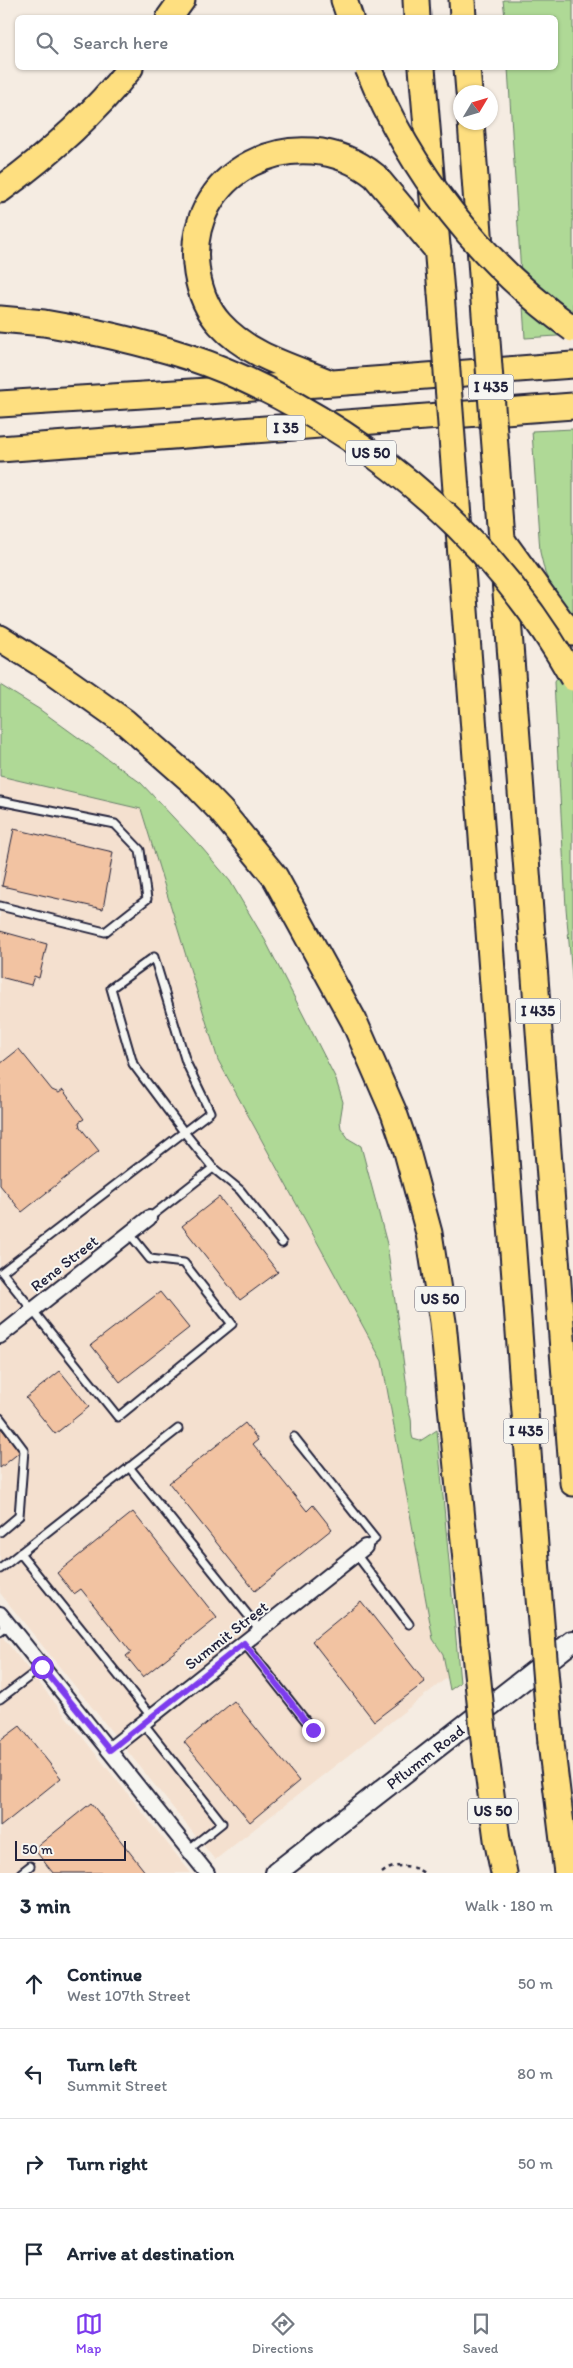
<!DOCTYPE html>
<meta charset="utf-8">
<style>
:root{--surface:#fff;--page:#f2f2f3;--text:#1f2937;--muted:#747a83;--line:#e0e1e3;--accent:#7c3aed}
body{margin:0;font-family:Itim,sans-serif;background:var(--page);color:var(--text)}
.compass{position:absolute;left:453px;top:85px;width:45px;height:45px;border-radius:50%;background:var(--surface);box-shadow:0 1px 4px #0004;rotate:52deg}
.scale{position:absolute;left:15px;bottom:12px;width:111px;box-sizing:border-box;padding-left:5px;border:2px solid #22223b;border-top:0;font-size:14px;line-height:18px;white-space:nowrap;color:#22223b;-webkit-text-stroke:4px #f6f6f2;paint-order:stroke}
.stop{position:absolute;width:15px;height:15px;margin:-11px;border:4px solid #7c3aed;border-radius:50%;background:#fff}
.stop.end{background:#7c3aed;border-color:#fff;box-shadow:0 1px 5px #0008}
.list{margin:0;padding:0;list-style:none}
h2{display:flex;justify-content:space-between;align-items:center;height:65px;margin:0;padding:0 20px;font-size:21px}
h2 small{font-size:16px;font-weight:400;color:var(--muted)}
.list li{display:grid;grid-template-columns:32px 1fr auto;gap:15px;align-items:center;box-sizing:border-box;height:90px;padding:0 20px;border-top:1px solid var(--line)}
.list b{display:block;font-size:19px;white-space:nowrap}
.list p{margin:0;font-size:16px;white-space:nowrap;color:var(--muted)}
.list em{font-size:16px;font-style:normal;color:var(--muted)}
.icon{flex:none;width:28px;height:28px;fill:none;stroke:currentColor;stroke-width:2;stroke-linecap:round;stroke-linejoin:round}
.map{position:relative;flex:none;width:573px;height:1873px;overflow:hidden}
.search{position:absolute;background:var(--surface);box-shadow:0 1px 4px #0004;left:15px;right:15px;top:15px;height:55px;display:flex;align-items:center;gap:12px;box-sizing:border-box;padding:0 18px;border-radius:8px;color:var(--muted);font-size:19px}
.sheet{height:425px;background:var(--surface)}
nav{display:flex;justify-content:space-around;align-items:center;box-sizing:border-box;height:70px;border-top:1px solid var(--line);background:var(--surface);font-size:14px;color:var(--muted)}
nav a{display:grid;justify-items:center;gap:2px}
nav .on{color:var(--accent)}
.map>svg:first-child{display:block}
.built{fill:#f4e0cf}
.green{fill:#afd996;stroke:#687e68}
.building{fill:#f2c3a2;stroke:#22223b}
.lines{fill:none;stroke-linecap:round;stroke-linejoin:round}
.service-casing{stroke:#22223b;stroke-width:11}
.minor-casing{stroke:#22223b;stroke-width:18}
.secondary-casing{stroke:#22223b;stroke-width:24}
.motorway-casing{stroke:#22223b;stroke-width:29}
.path{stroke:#22223b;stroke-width:2.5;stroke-dasharray:4 4;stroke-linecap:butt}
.service{stroke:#f6f6f2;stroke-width:7}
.minor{stroke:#f6f6f2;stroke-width:14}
.secondary{stroke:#f6f6f2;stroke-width:20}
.motorway{stroke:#fedf80;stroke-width:25}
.motorway-bridge-casing{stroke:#22223b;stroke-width:29;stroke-linecap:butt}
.motorway-bridge{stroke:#fedf80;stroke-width:25}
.route{stroke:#7c3aed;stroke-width:6}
.labels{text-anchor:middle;stroke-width:4;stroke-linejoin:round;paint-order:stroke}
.shield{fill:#f6f6f2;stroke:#626272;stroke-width:1}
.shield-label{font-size:15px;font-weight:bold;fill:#22223b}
.street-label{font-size:16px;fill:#22223b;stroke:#f6f6f2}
</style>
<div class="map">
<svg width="573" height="1873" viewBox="0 0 573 1873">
<rect width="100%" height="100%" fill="#f5ece2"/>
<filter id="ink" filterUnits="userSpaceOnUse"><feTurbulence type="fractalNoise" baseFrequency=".02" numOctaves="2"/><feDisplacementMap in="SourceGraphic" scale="10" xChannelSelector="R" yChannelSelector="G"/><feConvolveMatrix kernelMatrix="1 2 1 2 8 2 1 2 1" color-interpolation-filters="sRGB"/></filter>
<g filter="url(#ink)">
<g class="built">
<polygon points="0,776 141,809 218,1060 382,1361 433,1639 443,1654 448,1677 215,1860 0,1593"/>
<polygon points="0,1634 191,1873 0,1873"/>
</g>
<g class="green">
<polygon points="503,0 573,0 573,335 525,338 508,68 556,68 556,18 505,17"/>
<polygon points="573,429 573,620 556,597 545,573 540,552 532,431"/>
<polygon points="573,649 573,988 566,908 554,682"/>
<path d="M0 685 39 709 141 783 202 848 230 881 265 940 335 1077 343 1102 340 1121 341 1128 349 1139 361 1146 387 1244 407 1387C406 1398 408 1404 410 1415 413 1423 410 1431 413 1439L420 1441 437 1430 460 1683 450 1690 443 1654 433 1639 382 1361 218 1060 141 809 0 776Z"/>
</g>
<g class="building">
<polygon points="14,829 113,852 103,909 2,886"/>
<polygon points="0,931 47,944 39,978 34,976 31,985 0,977"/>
<polygon points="19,1049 52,1090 59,1093 63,1090 84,1119 79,1122 80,1127 99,1151 22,1212 0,1185 0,1064"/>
<polygon points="219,1197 278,1272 240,1300 182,1226"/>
<polygon points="160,1292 189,1328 120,1382 91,1345"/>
<polygon points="60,1371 89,1407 55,1434 26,1398"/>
<polygon points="245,1423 258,1440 253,1444 307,1511 313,1505 332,1529 255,1591 169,1483"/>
<polygon points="0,1427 20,1452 0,1468"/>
<polygon points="133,1512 217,1618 143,1677 126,1656 131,1652 81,1589 74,1594 57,1573"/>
<polygon points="361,1601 425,1682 374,1721 312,1641"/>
<polygon points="234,1701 299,1781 250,1822 184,1742"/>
<polygon points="20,1726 61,1778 0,1827 0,1741"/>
<polygon points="91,1803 146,1873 53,1873 34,1849"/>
</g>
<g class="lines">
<g class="service-casing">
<g id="service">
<polyline points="0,801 115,824 140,850 147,899 105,932 0,906"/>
<polyline points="149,1218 213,1168 240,1190 282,1243"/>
<polyline points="129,1233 150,1259 184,1263 232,1324 118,1417 2,1272 184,1132 133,1064 111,988 154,957 186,1062 210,1112 184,1132 213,1168"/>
<polyline points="0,1418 24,1450 19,1516 0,1532"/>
<polyline points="294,1437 375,1539 365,1547"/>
<polyline points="129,1467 260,1630"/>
<polyline points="20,1553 151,1716"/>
<polyline points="356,1554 409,1624"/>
<polyline points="0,1569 178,1429"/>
<polyline points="0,1632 9,1625"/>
<polyline points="244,1643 313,1730"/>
<polyline points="0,1699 42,1667"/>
<polyline points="143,1723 222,1823 188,1850"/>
<polyline points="21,1873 30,1866"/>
</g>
</g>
<g class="minor-casing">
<g id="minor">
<polyline points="0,1336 149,1218"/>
<polyline points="0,1614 207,1873"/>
<polyline points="109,1750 365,1547"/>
</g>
</g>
<g class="secondary-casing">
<g id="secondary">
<path id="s1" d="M276 1873 573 1641"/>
</g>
</g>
<g class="motorway-casing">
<g id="motorway">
<polyline points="344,0 350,18"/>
<polyline points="416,0 417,18"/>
<polyline points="462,0 463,18"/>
<polyline points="169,18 182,0"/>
<polyline points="422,68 441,293"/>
<polyline points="467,68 469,92"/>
<polyline points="471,122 483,288"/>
<path d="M0 190C48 155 94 114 130 68"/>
<polyline points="0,319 44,323 94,332"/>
<path d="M326 381C289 366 248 355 220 324 207 310 200 291 197 273 181 171 298 115 375 176L438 251"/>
<polyline points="0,404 333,383 573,365"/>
<polyline points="0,449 573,406"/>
<polyline points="498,486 573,1483"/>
<polyline points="456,490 538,1586"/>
<polyline points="502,540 560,620 573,633"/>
<polyline points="0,638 56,673 125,722 193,782 221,811 275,877 354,1021 394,1113 406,1148 429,1233 443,1322 474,1644"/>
<polyline points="551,1743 567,1873"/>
<polyline points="485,1749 497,1839 504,1873"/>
</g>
</g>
<path class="path" d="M382 1873C394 1863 411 1864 424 1873"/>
<use href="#service" class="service"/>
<use href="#minor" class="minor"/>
<use href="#secondary" class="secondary"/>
<use href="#motorway" class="motorway"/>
<g class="motorway-bridge-casing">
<g id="motorway-bridge">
<path d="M368 68C410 172 481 263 573 329"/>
<polyline points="483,288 498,486"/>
<polyline points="441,293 456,490"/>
<path d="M94 332C144 343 195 356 242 378 381 442 498 544 573 678"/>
<polyline points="538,1586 551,1743"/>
<polyline points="474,1644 485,1749"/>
</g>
</g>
<use href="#motorway-bridge" class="motorway-bridge"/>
</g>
</g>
<g class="lines" filter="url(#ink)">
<polyline class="route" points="42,1667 110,1750 244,1643 313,1730"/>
</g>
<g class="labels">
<g class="shield">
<rect x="468.5" y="374.5" width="45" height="25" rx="4"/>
<rect x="267" y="415.5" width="38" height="25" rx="4"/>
<rect x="346" y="440.5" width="50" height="25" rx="4"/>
<rect x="515.5" y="998.5" width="45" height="25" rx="4"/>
<rect x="415" y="1286.5" width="50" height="25" rx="4"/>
<rect x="503.5" y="1418.5" width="45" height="25" rx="4"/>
<rect x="468" y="1798.5" width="50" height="25" rx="4"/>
</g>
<g class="shield-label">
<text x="491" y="392">I 435</text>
<text x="286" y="433">I 35</text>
<text x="371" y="458">US 50</text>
<text x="538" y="1016">I 435</text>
<text x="440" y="1304">US 50</text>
<text x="526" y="1436">I 435</text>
<text x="493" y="1816">US 50</text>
</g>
<g class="street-label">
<text transform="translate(64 1263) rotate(-38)" y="6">Rene Street</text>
<text transform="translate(226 1635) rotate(-38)" y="6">Summit Street</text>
<text dy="6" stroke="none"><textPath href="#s1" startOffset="189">Pflumm Road</textPath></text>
</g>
</g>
</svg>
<svg class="compass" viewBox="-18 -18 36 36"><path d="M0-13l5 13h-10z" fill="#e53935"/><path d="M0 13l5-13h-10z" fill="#747a83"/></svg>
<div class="scale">50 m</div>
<div class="stop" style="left:42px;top:1667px"></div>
<div class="stop end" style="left:313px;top:1730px"></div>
<div class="search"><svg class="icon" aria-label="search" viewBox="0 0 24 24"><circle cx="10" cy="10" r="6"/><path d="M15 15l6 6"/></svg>Search here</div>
</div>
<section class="sheet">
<h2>3 min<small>Walk · 180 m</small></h2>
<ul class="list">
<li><svg class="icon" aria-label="ahead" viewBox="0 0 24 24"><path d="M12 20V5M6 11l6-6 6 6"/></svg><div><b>Continue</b><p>West 107th Street</p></div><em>50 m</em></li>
<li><svg class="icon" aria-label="left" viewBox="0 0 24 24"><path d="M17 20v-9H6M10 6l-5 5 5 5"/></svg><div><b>Turn left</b><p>Summit Street</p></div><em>80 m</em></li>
<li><svg class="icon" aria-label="right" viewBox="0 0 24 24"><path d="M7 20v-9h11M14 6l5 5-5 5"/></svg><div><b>Turn right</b></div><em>50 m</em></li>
<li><svg class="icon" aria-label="arrive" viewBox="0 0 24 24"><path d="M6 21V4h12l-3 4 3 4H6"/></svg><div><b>Arrive at destination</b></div></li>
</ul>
</section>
<nav>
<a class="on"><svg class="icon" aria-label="map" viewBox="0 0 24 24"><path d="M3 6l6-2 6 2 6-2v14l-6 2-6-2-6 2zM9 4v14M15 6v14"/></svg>Map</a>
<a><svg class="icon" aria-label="directions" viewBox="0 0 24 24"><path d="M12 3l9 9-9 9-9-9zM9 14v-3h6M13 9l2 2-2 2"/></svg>Directions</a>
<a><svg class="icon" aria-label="saved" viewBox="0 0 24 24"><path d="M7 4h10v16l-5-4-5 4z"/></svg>Saved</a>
</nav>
